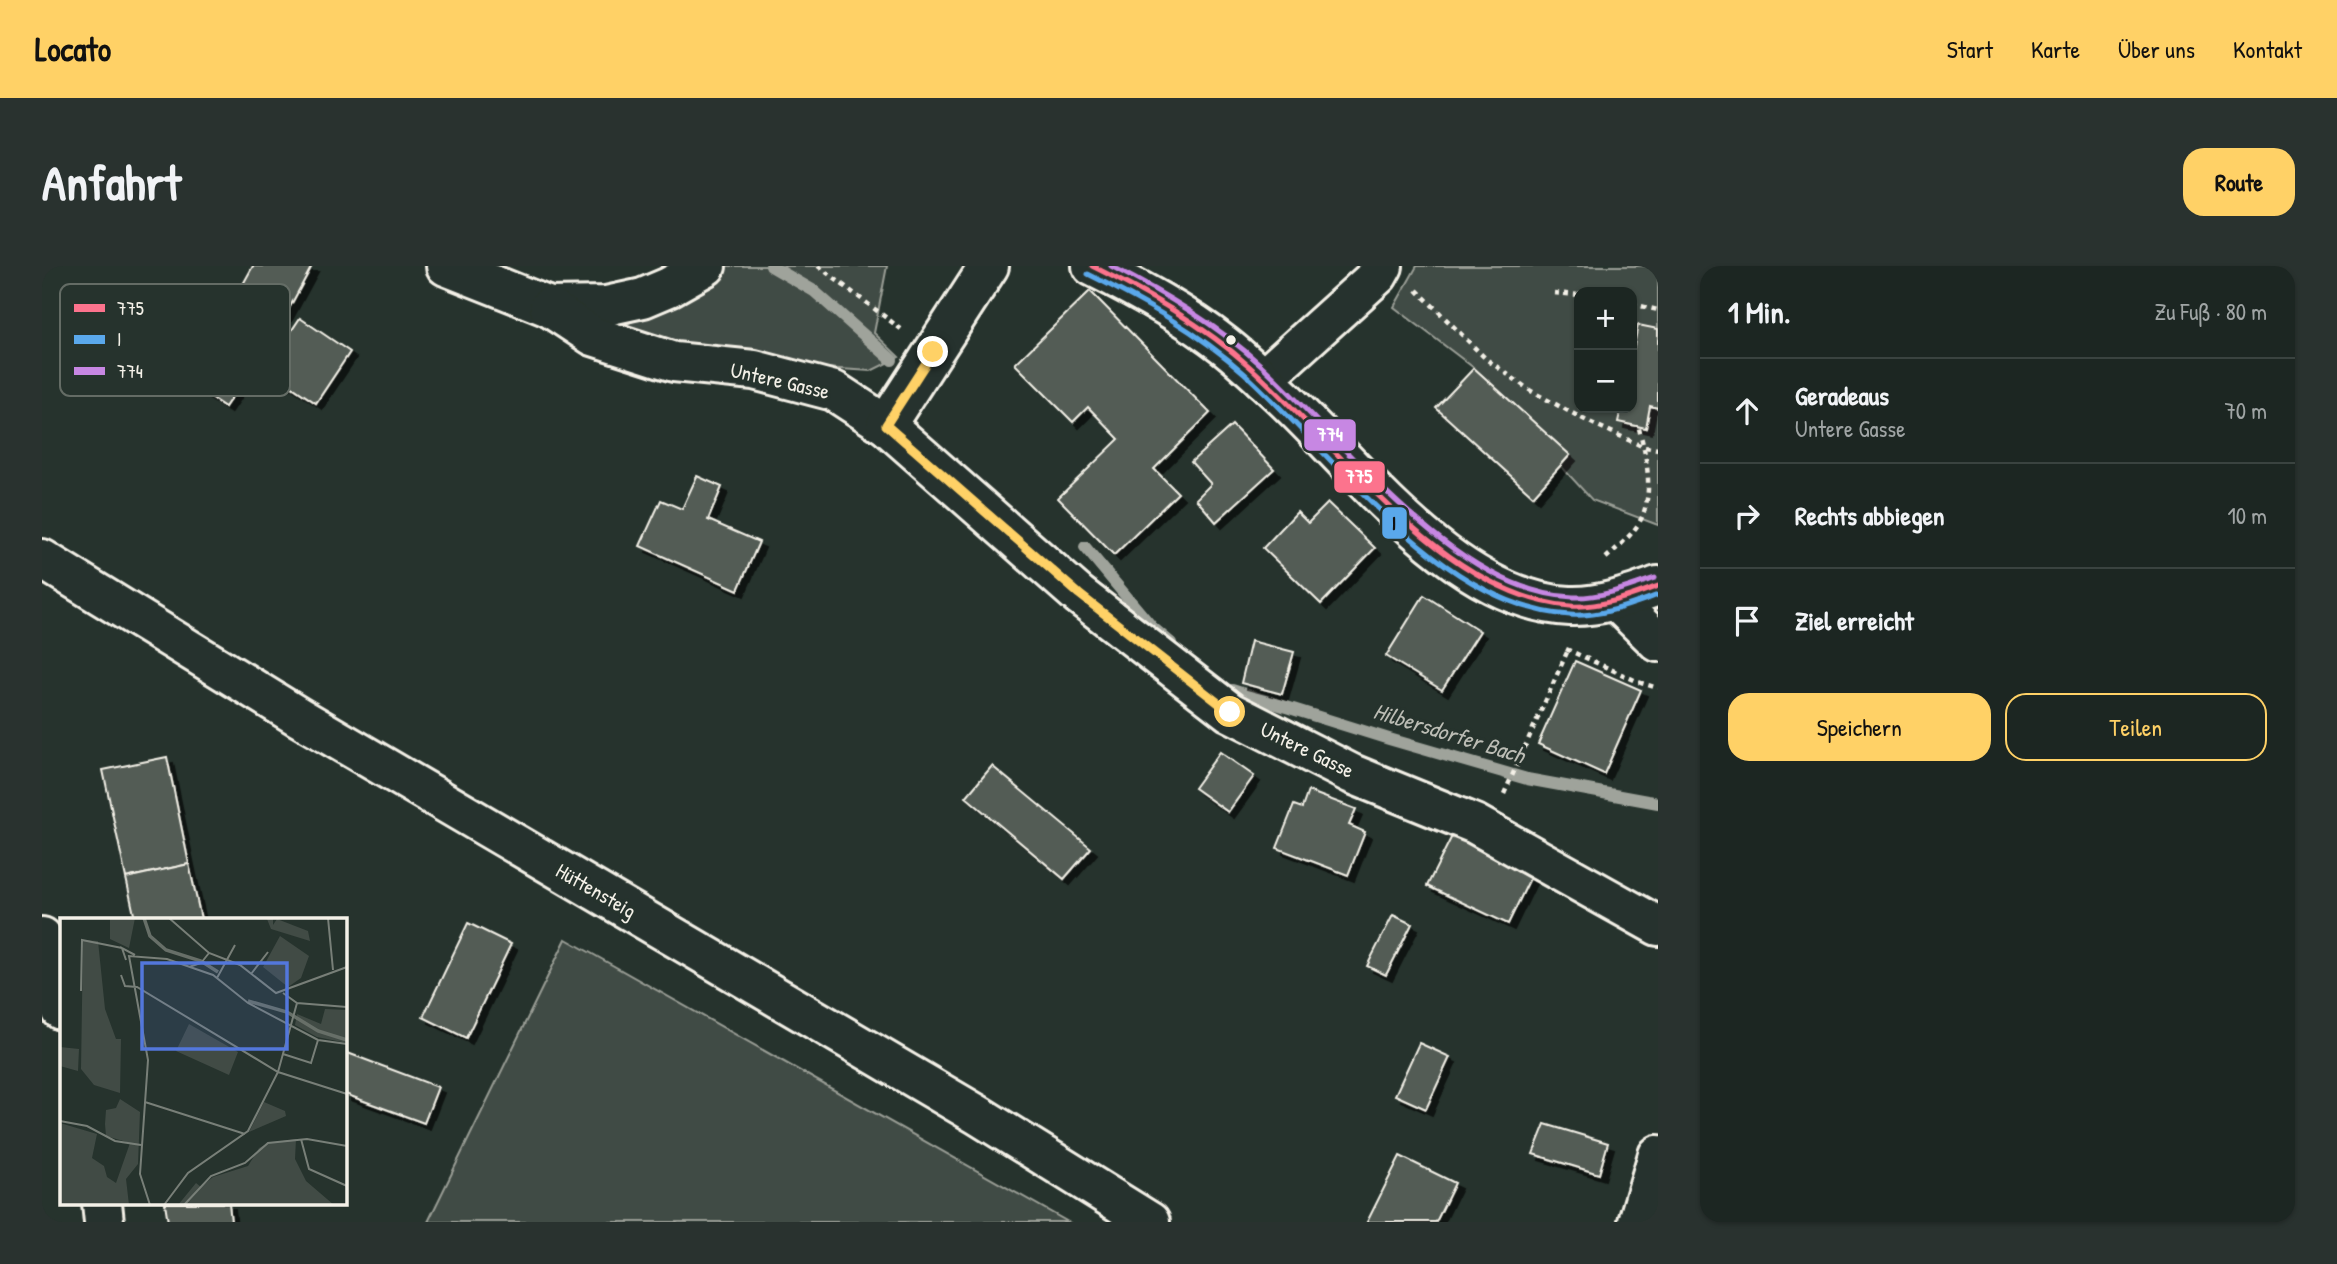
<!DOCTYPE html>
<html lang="de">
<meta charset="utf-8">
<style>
:root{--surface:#1c2622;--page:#29322f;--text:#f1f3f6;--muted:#a0a5a5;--line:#3a4340;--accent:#ffd166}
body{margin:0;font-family:"Patrick Hand",sans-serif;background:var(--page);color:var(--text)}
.controls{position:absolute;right:21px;top:21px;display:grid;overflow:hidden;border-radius:14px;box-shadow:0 2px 5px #0004}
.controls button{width:63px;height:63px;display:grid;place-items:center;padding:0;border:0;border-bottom:2px solid var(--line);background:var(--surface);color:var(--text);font:35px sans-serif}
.stop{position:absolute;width:21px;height:21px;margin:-16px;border:5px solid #ffd166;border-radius:50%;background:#fff}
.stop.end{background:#ffd166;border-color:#fff;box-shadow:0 2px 7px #0008}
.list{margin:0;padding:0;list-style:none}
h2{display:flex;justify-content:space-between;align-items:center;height:91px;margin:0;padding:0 28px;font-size:30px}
h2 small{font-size:23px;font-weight:400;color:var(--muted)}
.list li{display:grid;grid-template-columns:46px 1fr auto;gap:21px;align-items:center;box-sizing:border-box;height:105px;padding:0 28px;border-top:2px solid var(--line)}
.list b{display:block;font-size:26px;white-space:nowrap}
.list p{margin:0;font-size:23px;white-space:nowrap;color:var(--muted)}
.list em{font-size:23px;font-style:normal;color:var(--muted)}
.actions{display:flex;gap:14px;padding:21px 28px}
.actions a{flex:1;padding:16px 0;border:2px solid var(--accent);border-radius:21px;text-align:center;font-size:24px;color:var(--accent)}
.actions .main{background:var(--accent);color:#111}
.icon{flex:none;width:38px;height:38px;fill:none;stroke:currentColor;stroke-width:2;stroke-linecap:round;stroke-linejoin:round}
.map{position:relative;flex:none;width:1616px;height:956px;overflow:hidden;border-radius:21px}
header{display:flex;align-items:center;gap:42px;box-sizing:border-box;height:98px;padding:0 35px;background:var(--accent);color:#111}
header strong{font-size:33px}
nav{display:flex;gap:38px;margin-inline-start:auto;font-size:24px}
.intro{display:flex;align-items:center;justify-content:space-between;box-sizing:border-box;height:168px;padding:0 42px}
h1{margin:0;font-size:49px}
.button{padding:18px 32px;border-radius:21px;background:var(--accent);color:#111;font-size:24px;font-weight:700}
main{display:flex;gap:42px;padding:0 42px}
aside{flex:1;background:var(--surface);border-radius:21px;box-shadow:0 2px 5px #0004}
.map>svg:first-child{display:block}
.green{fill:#414b45;stroke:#9a9e96;stroke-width:2;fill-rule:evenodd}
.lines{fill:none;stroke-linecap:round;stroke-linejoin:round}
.stream{stroke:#9fa39b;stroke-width:12}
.building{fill:#525c55;stroke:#f4f1e8;stroke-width:2;filter:url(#shadow)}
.minor-casing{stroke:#f4f1e8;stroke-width:44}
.major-casing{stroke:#f4f1e8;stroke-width:44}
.path{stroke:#f4f1e8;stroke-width:4.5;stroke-dasharray:5 5;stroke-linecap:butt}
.minor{stroke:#26332d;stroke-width:38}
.major{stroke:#26332d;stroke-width:38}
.bus-1-casing{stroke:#26332d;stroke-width:10}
.bus-2-casing{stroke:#26332d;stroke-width:10}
.bus-3-casing{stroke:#26332d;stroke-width:10}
.bus-1{stroke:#fc738d;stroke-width:5}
.bus-2{stroke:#5aa8eb;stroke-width:5}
.bus-3{stroke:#c787e3;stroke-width:5}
.route{stroke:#ffd166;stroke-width:9}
.bus-dot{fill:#f4f1e8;stroke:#26332d;stroke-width:2.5}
.labels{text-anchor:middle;stroke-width:6;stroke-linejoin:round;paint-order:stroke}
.street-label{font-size:21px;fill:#f4f1e8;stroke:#26332d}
.water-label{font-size:23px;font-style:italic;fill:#bcbdb5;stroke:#26332d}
.inset-river{fill:none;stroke:#676f68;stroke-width:3.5}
.inset-road{fill:none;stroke:#787f78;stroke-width:2}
.view{fill:#5377dc;fill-opacity:0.15;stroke:#5377dc;stroke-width:3.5}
.inset-edge{fill:none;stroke:#f4f1e8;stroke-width:3.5}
.key{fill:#26332d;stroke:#646c65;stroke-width:2}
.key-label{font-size:19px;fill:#f4f1e8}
.line-badge{stroke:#26332d;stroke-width:2.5}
.badge-label{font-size:19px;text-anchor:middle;font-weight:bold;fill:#fff}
.pale-badge-label{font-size:19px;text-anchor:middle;font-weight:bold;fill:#111}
</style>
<header>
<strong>Locato</strong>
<nav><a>Start</a><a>Karte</a><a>Über uns</a><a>Kontakt</a></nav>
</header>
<div class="intro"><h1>Anfahrt</h1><a class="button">Route</a></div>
<main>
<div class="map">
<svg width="1616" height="956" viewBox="0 0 1616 956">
<defs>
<filter id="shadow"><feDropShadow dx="6" dy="6" stdDeviation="0" flood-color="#0009"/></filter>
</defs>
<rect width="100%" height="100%" fill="#26332d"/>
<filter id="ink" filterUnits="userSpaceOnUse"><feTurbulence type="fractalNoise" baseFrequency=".0143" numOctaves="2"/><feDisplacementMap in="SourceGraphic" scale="14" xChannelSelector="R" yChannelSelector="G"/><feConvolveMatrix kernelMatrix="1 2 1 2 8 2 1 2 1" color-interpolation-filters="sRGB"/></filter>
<g filter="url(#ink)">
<g class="green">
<polygon points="681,0 845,0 832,67 857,91 829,105 752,100 593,70 585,58 651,25"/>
<path d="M1375 0H1616V259L1550 234 1519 200 1528 189 1432 102 1352 41ZM1537 26H1590V142H1537Z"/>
<polygon points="524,673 1026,956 386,956"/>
</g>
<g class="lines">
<g class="stream">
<polyline points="729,0 772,25 850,94"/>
<polyline points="1043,281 1110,361 1129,377"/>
<polyline points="1190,424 1347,473 1485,513 1616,537"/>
</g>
</g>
<g class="building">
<polygon points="211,0 270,0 229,76 183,51"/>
<polygon points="1048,25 1168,147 1112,203 1136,227 1072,289 1016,232 1077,173 1046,141 1031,156 973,98"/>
<polygon points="258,52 308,86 274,137 224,103"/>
<polygon points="1596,59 1616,63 1616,142 1608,140 1604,162 1576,156 1579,142 1590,142 1590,90"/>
<polygon points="141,69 204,110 183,141 121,100"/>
<polygon points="1432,102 1528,189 1491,230 1394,142"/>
<polygon points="1190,159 1232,203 1174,256 1154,233 1169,218 1149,196"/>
<polygon points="655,210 680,221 666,254 717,276 696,324 598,280 619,234 640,243"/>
<polygon points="1286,237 1333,282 1279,338 1221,282 1255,246 1266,257"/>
<polygon points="1382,329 1438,365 1400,424 1344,390"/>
<polygon points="1209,375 1252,386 1240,428 1199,417"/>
<polygon points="1533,395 1599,424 1562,508 1496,478"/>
<polygon points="1178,486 1212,510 1186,546 1152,522"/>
<polygon points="125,491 147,598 84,612 61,504"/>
<polygon points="950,500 1049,582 1022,613 924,531"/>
<polygon points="1266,525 1314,543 1307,559 1323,566 1306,609 1235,582 1252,539 1260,542"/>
<polygon points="1411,568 1491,606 1466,658 1385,620"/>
<polygon points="147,598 159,653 93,653 84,612"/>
<polygon points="1351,649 1370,658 1344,709 1325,700"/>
<polygon points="426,657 469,678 424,772 381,751"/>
<polygon points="1377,777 1408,791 1384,843 1353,829"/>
<polygon points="303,786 396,821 382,857 303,828"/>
<polygon points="1503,858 1566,877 1557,908 1491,888"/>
<polygon points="1358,890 1413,917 1394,956 1325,956"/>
<polygon points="123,937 187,937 189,956 126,956"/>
</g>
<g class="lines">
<g class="minor-casing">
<g id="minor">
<polyline points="404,0 507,41 564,40 601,32 627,21 664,0"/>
<polyline points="507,41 551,70 632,96 712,104 792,125 844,159 1037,329 1188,446 1310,508 1433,558 1616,660"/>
<polyline points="1221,113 1336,9 1341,0"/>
<polyline points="844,159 947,0"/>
<polyline points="0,293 257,451 936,849 1108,956"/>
<polyline points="1574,335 1616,376"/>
<polyline points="0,671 19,744"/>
<polyline points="60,937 62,956"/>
<polyline points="1596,956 1616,889"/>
</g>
</g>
<g class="major-casing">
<path id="major" d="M1050 0C1094 22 1143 48 1182 79 1200 93 1217 109 1234 125 1314 198 1411 335 1528 340 1559 341 1588 330 1616 320"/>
</g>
<g class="path">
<polyline points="776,0 859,63"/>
<polyline points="1375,24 1444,93 1489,125 1545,155 1602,181 1616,183"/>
<polyline points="1512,27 1537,29"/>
<polyline points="1590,38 1616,44"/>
<path d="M1564 292C1577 280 1593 267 1600 251 1612 223 1604 188 1596 159"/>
<polyline points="1524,383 1599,417 1616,422"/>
<polyline points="1462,528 1526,384"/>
</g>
<use href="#minor" class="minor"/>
<use href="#major" class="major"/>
<g class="bus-1-casing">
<path id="bus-1" d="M1050 0C1106 28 1160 58 1207 100 1296 179 1402 330 1528 340 1558 342 1589 330 1616 320"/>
</g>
<g class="bus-2-casing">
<path id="bus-2" d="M1046 8C1102 36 1156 66 1202 107 1293 189 1398 341 1528 349 1558 351 1588 339 1616 329"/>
</g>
<g class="bus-3-casing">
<path id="bus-3" d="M1069 0C1123 28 1174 58 1219 99 1301 174 1413 327 1531 331 1559 332 1587 321 1613 312"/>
</g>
<use href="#bus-1" class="bus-1"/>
<use href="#bus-2" class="bus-2"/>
<use href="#bus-3" class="bus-3"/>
</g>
</g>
<g class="lines" filter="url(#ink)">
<polyline class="route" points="891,86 844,159 1037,328 1188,446"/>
</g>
<circle class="bus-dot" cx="1189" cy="74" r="6"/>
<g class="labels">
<g class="street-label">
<text transform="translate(738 115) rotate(13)" y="7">Untere Gasse</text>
<text transform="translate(1265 484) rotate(26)" y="7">Untere Gasse</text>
<text transform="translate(554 625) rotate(30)" y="7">Hüttensteig</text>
</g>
<g class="water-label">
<text transform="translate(1407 467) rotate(17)" y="8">Hilbersdorfer Bach</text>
</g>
</g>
<g transform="translate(18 652)">
<rect width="287" height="287" fill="#26332d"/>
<path d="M42 0H75L69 30 50 21V1ZM213 0V7L217 1 248 13 250 23 211 11 207 1ZM220 18 249 38 241 60 228 69 203 49ZM23 22 38 23 45 91 56 121H61L60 175 34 167 21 151ZM265 91 287 92V125L257 119 235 107 237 96 261 106ZM129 106 178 134 169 157 116 133ZM0 129 19 131 18 153 0 148ZM60 181 80 194 78 246 66 261 69 287H0V205L37 216 32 240 44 248 47 259 56 265 70 225 46 218 45 206 46 192 56 190ZM204 184 225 193 226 198 189 214ZM236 221 235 241 246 263 274 287H118L136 265 141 269 153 259 188 248 199 230 208 225Z" fill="#414b45"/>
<path class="inset-river" d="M84 0 90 18 106 32 141 43 158 54M188 83 227 94 258 113 287 122"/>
<path class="inset-road" d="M109 0 149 35 180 47 216 75 287 49M268 0 273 52M66 42 62 30 75 37M129 49 141 45 149 35M191 56 208 34M61 57 65 68 77 69 218 154 287 176M157 60 175 27M21 73 22 22 62 30M223 75 237 85 287 89M223 136 251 145 258 122M85 184 185 216M0 203 27 208 55 223 81 227M241 221 249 251 287 268M90 287 80 256 88 142 69 38 107 41 153 57 188 85 258 122 287 126M104 287 128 255 188 213 218 154 237 85M124 287 151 258 185 245 208 225 247 221 287 228"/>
<path class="view" d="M82 45H227V131H82Z"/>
<rect width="287" height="287" class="inset-edge"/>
</g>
<rect x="18" y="18" width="230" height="112" rx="10" class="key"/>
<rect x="32" y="38" width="31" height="8" fill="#fc738d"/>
<rect x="32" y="69" width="31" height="9" fill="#5aa8eb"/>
<rect x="32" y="101" width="31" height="8" fill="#c787e3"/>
<g class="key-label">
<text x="75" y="49">775</text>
<text x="75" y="80">I</text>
<text x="75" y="112">774</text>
</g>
<g class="line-badge">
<rect x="1261" y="152" width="54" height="34" rx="7" fill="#c787e3"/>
<rect x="1291" y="194" width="53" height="34" rx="7" fill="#fc738d"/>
<rect x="1339" y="240" width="27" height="34" rx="7" fill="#5aa8eb"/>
</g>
<g class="badge-label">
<text x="1288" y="175">774</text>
<text x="1317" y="217">775</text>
</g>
<g class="pale-badge-label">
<text x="1352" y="264">I</text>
</g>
</svg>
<div class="controls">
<button>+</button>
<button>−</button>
</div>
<div class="stop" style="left:1188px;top:446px"></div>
<div class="stop end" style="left:891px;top:86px"></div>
</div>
<aside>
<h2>1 Min.<small>Zu Fuß · 80 m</small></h2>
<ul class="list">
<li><svg class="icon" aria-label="ahead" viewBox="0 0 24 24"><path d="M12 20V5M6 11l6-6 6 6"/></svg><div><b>Geradeaus</b><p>Untere Gasse</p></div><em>70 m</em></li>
<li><svg class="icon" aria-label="right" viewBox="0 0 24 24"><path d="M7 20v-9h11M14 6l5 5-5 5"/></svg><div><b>Rechts abbiegen</b></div><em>10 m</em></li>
<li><svg class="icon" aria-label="arrive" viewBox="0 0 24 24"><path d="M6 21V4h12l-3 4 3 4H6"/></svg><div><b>Ziel erreicht</b></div></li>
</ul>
<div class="actions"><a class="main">Speichern</a><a>Teilen</a></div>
</aside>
</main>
